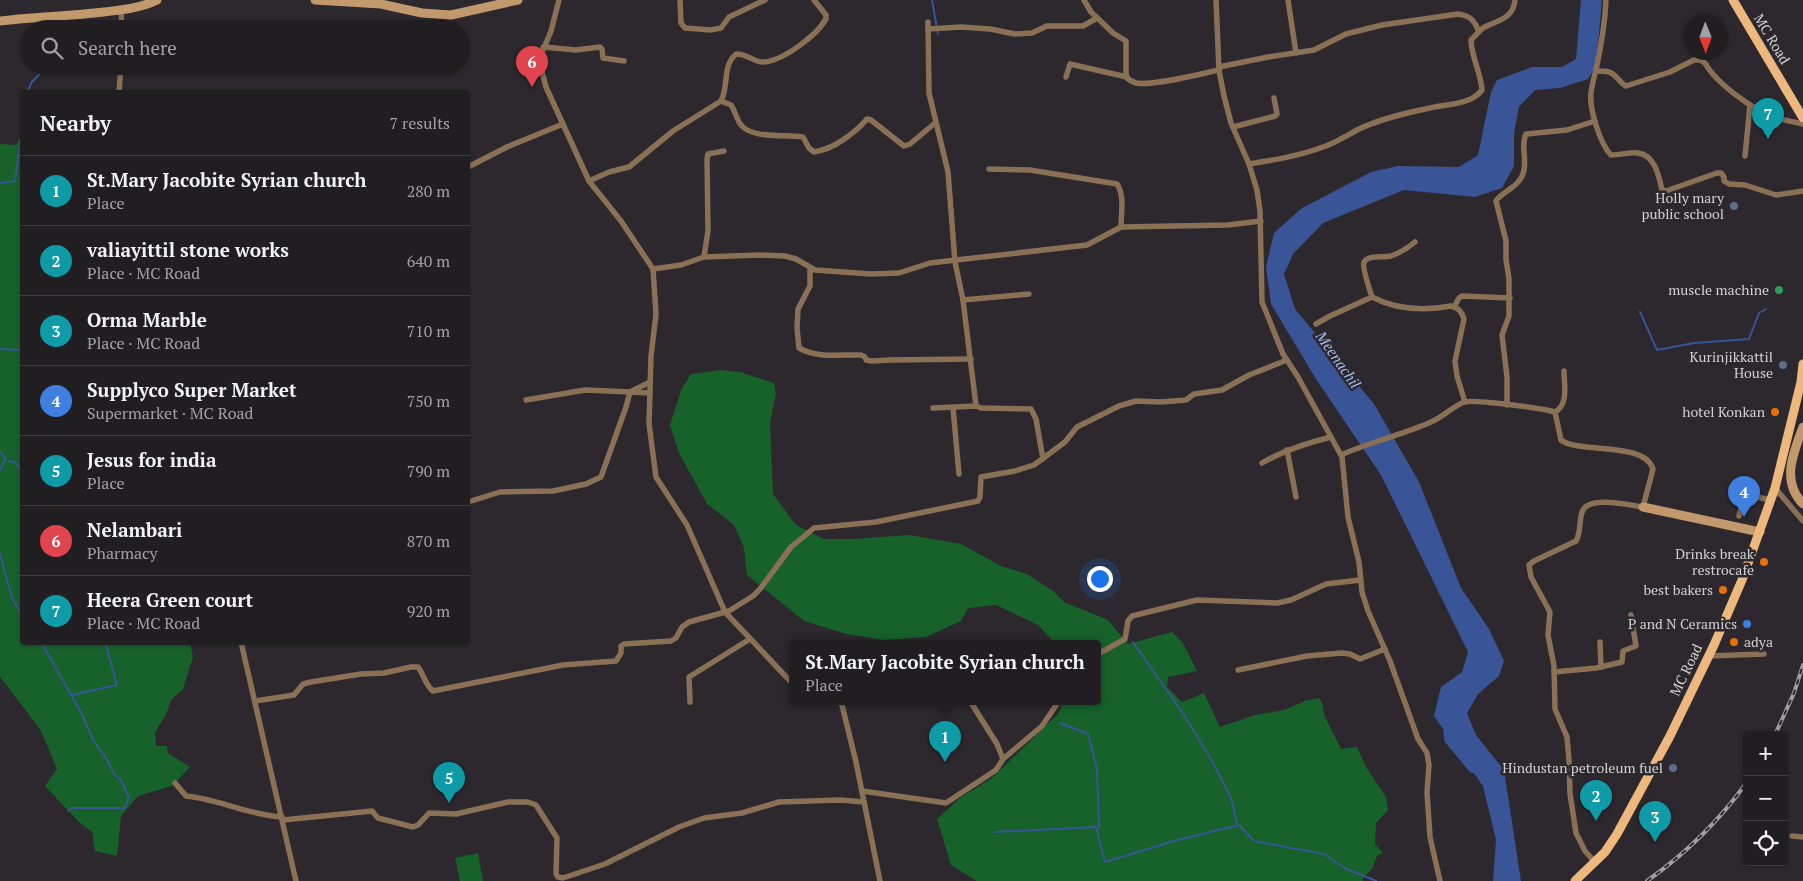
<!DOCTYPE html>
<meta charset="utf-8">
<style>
:root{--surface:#211e22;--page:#2d2b2f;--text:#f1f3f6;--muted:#a2a2a5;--line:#3e3c40;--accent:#1a73e8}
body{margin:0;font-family:"PT Serif",serif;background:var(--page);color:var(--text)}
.controls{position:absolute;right:15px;bottom:15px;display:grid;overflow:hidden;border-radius:5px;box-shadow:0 1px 4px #0004}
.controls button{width:45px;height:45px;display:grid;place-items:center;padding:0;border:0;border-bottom:1px solid var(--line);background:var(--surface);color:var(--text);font:25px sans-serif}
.compass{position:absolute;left:1683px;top:15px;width:45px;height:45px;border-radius:50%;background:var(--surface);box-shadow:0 1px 4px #0004;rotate:179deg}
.you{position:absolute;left:1099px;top:578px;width:18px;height:18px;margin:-12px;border:4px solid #fff;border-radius:50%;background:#1a73e8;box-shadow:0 0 0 8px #1a73e833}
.badge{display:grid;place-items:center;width:32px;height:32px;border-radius:50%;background:var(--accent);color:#fff;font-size:16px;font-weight:700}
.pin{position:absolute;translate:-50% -41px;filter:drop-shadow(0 1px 2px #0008)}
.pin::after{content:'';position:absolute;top:26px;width:18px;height:15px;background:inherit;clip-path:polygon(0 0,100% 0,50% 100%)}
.popup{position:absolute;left:789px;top:640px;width:312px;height:65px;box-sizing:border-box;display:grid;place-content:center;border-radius:5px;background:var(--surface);filter:drop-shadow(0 1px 4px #0005);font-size:16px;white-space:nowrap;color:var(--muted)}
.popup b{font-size:19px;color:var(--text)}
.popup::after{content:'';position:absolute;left:50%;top:100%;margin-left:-10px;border:10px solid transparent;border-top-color:var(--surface)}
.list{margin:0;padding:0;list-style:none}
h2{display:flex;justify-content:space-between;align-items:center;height:65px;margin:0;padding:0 20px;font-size:21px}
h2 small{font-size:16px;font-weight:400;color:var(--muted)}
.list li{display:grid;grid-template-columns:32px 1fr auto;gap:15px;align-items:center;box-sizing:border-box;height:70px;padding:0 20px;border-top:1px solid var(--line)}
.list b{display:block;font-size:19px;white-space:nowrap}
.list p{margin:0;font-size:16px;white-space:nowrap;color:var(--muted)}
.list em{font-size:16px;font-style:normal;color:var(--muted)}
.icon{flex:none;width:28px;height:28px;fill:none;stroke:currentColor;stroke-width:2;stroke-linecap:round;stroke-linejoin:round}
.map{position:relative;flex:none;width:1803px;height:881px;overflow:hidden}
.search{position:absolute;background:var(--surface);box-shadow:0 1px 4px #0004;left:20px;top:20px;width:450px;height:55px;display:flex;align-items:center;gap:12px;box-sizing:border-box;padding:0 18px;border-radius:28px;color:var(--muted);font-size:19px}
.panel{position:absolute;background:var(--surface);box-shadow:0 1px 4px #0004;left:20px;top:90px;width:450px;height:555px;border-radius:5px}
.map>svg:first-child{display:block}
.green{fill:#17612b}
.water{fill:#395597}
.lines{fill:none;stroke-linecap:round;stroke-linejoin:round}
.stream{stroke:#395597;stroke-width:2}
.river{stroke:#395597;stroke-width:10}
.street{stroke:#8a7156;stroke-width:5.5}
.secondary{stroke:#c1996d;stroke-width:9}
.primary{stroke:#ecb87e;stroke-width:9}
.rail-casing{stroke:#a19fa1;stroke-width:4}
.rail{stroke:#2c282d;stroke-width:2;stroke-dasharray:5.5;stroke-linecap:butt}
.service-dot{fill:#5c6f8a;stroke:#2c282d;stroke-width:2}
.leisure-dot{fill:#2e9e5b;stroke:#2c282d;stroke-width:2}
.food-dot{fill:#e8710a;stroke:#2c282d;stroke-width:2}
.shop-dot{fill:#3f7fe0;stroke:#2c282d;stroke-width:2}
.labels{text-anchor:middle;stroke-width:5;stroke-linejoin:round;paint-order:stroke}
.street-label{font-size:14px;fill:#d3d1d3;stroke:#2c282d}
.poi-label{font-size:14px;fill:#d3d1d3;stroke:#2c282d;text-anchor:end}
.water-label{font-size:15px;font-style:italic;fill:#a3bef6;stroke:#2c282d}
</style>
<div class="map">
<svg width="1803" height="881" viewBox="0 0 1803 881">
<rect width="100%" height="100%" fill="#2c282d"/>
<g class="green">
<polygon points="22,134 22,642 190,643 193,657 183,689 171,700 166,715 155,732 156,746 167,746 168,753 190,767 172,786 138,796 121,816 117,856 95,851 92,832 79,822 45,786 57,769 40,729 0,677 0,144 16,145"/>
<polygon points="720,370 740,372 774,383 776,393 770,423 773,494 796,525 824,539 853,539 909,535 961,544 1001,566 1027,574 1053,591 1064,602 1108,620 1128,644 1172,632 1183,643 1197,671 1168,677 1167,687 1182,702 1204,693 1220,727 1255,715 1284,710 1305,701 1319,698 1323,705 1324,715 1341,749 1357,747 1366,767 1386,797 1388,810 1376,823 1375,844 1383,853 1377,856 1372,869 1363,878 1363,881 977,881 951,865 937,819 960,798 992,778 1058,714 1064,701 1098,701 1098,643 1055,643 1038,625 996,605 968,608 961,621 926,637 884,640 846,634 804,621 747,575 744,548 734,525 707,504 679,453 670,425 681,390 691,374"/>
<polygon points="478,853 483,881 460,881 455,858"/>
</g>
<polygon class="water" points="1581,0 1602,0 1596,66 1588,79 1560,88 1535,90 1519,107 1514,133 1514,166 1502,188 1475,197 1404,190 1323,223 1293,254 1284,274 1295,309 1374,404 1419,482 1461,588 1489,629 1504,661 1499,676 1478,694 1467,713 1476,735 1504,770 1521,881 1493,881 1496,840 1483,786 1434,716 1441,687 1462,672 1468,652 1381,475 1316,379 1271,304 1266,267 1274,233 1302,208 1371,172 1398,166 1459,167 1478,155 1491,92 1497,80 1532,67 1562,67 1576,59"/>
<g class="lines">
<g class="stream">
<polyline points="932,0 938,34"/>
<polyline points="28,92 31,83 47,66"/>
<polyline points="0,183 15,181 22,130"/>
<polyline points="1640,312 1657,350 1694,343 1749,339 1759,313 1766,309"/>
<polyline points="0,349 22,350"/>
<polyline points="0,452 6,458 0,470"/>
<polyline points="9,461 16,463 22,471"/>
<polyline points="0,554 12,598 22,615"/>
<polyline points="41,642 82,714 93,740 106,758 114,774 121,780 129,797 125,808 72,808 68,811"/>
<polyline points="1133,642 1186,718 1213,763 1231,798 1237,823"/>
<polyline points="72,695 117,685 105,642"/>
<polyline points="1060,723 1088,734 1097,769 1099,828"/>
<polyline points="995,832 1096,827 1105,862 1174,841 1239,825 1254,841 1324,854 1345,868 1376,881"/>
</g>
<polyline class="river" points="1448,724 1449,739 1473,768"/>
<g class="street">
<polyline points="559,0 551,31 539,60 546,87 589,181 621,221 653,269 656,314 651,356 649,424 656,477 687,525 725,612 792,683"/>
<polyline points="680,0 681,23 685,28 711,30 721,28 729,17 765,0"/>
<path d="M1084 0 1091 12 1113 33 1126 41V77C1129 80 1132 82 1136 83 1154 86 1200 74 1219 70"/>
<polyline points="1216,0 1219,70 1224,96 1231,123 1249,164 1257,190 1260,211 1262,302 1283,354 1298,377 1342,457 1348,517 1359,562 1362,592 1368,611 1390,661 1418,739 1427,753 1429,765 1427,792 1430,837 1440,881"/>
<polyline points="1288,0 1296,53"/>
<path d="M1606 0C1605 24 1601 47 1596 70 1594 77 1592 85 1591 93 1589 108 1600 144 1611 155 1620 155 1630 152 1638 153 1655 155 1659 176 1662 190L1666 191 1717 173H1721L1724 177V181L1729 184 1745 185 1776 195 1803 191"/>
<polyline points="121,10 122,29"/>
<polyline points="928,22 929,93 948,172 955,262 963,300 976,406"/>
<polyline points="928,29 961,27 990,29 1015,34 1032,33 1047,26 1083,26 1097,18"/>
<polyline points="543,47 576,50 600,47 602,49 603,58 624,61"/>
<path d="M1219 67 1268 57 1314 50 1346 34 1382 25 1458 14C1471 16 1474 20 1479 32"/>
<path d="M1596 71C1600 71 1605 71 1609 72 1616 74 1619 82 1626 86L1670 72 1694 60H1700L1705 63C1716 83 1754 111 1776 118 1785 120 1794 122 1803 124"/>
<polyline points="1066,77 1070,64 1127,77"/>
<polyline points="119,92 121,66"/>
<path d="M721 101 731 105C736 112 736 120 742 126 754 139 786 134 803 137L809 148 814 152C834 149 855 133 867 119L871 120 904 146 910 144 935 123"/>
<polyline points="1233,127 1275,116 1277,114 1274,98"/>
<polyline points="1745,156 1750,105"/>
<path d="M1249 164C1274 160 1299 156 1323 147 1335 143 1346 136 1357 130 1379 119 1406 113 1430 108 1447 104 1471 105 1482 90 1481 73 1471 56 1471 40 1475 36 1479 31 1483 28 1497 20 1513 20 1515 0"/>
<polyline points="468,167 507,147 563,124"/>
<path d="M989 169 1030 170 1117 184C1125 196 1121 213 1121 227"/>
<path d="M589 181 609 172 629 167 673 131 721 101C729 86 722 66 736 54 748 54 754 62 762 62 782 62 816 36 826 19V15L814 0"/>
<path d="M1415 242C1408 248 1399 253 1391 256 1383 258 1369 254 1364 262 1362 267 1370 291 1372 297 1397 310 1424 311 1451 306 1459 308 1462 312 1464 319L1455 361 1457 376 1465 402"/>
<polyline points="704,257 708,231 707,159 708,154 724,151"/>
<path d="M810 268V286L798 309 797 328 799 348C819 359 840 354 861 355L865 357 866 360 872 361 890 360 971 359"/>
<polyline points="653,269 681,265 704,257 759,255 785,256 796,259 815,270 871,274 899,273 930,263 1087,245 1121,227 1228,225 1261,221"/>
<polyline points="963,300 1029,294"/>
<polyline points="1454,307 1459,298 1462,296 1510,298"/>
<polyline points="1316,324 1330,316 1372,297"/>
<polyline points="526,400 585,390 630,392 650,382"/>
<path d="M1507 405V377L1502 335 1509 316V279L1506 259V241L1496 201C1501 192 1518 188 1523 174 1528 161 1520 146 1526 134L1567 130 1595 121"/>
<polyline points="933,408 976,406 981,408 1031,409 1036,419 1043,459"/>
<polyline points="953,408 959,474"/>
<path d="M1555 412C1569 404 1564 385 1564 371"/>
<polyline points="1287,450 1296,497"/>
<path d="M1341 455C1370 442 1402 435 1431 422 1443 417 1452 407 1464 402 1473 399 1539 408 1551 411L1555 412 1561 440C1579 454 1645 441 1653 469L1643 507C1629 505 1591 496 1583 510 1578 520 1582 531 1576 541L1534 561 1529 565 1531 577 1550 612 1548 635 1554 666 1555 709 1567 737 1569 760 1570 794 1576 833 1585 851 1595 862"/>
<path d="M1262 463C1284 450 1307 443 1331 437"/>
<polyline points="1775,488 1803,521"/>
<polyline points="468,502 500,492 553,491 586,484 601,477 626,407 630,392 650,393"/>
<polyline points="1739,516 1745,494 1770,500"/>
<polyline points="241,642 296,881"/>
<polyline points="1600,642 1601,667"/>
<polyline points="1098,654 1125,639 1128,621 1132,616 1197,600 1277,603 1291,600 1326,584 1360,580"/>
<polyline points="1708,656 1764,654"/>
<polyline points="1238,670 1307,656 1342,653 1350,654 1360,659 1385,649"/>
<polyline points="1554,672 1596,668 1622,662 1623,651 1636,646 1631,615"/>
<path d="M255 701 294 695 303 684 311 682 361 674 384 673 411 667H418C424 675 426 686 433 691L563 665 616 661 621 653V646L624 644 671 641 676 638 682 627 689 622 729 611 753 596 760 589 791 547 814 528 876 522 978 501 980 497 981 477 1015 471 1034 465 1065 442 1077 427 1119 406 1136 401 1161 402 1186 400 1194 394 1222 390 1249 375 1287 360"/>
<polyline points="841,701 856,762 880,881"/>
<polyline points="970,701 997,744 1003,759"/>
<polyline points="690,702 689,677 750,639"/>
<path d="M175 783 186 796C219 799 248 815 282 817"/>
<polyline points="862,791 946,803 996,770 1003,759 1042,726 1059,701"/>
<polyline points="283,820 372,811 378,818 413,827 418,825 429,813 456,814 508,802 528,802 536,805 557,838 556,874 558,877 563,878 605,864 679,827 704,818 742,813 779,802 840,800 864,802"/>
<polyline points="1792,836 1803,837"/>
</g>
<g class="secondary">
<polyline points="315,0 381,4 422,13 451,15 518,0"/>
<path d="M0 21C35 17 70 16 104 12 122 10 141 8 157 0"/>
<path d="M1803 427C1793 454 1781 481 1803 504"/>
<polyline points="1643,507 1760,532"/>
</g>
<g class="primary">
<polyline points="1733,0 1803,118"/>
<polyline points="1575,881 1605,852 1617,834 1670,736 1714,645 1742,580 1775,488 1801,382 1803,364"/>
</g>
<g class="rail-casing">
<g id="rail">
<polyline points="1775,735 1794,693 1803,665"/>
<path d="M1647 881C1685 854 1720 820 1747 782"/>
</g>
</g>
<use href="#rail" class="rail"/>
</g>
<g class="service-dot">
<circle cx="1734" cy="206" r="5"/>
<circle cx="1783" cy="365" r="5"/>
<circle cx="1673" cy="768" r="5"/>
</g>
<circle class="leisure-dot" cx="1779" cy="290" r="5"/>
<g class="food-dot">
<circle cx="1775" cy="412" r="5"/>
<circle cx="1764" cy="562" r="5"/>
<circle cx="1723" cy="590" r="5"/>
<circle cx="1734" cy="642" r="5"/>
</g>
<circle class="shop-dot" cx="1747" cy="624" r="5"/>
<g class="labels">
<g class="street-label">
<text transform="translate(1772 39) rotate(59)" y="5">MC Road</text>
<text transform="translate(1686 670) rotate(-64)" y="5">MC Road</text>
</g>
<g class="poi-label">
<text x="1724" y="203">Holly mary<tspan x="1724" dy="16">public school</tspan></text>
<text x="1769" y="295">muscle machine</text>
<text x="1773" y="362">Kurinjikkattil<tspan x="1773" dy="16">House</tspan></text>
<text x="1765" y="417">hotel Konkan</text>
<text x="1754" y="559">Drinks break<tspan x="1754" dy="16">restrocafe</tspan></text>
<text x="1713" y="595">best bakers</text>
<text x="1737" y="629">P and N Ceramics</text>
<text x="1744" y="647" text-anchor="start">adya</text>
<text x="1663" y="773">Hindustan petroleum fuel</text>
</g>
<g class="water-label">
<text transform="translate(1338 360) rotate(55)" y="5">Meenachil</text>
</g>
</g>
</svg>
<div class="controls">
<button>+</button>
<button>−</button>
<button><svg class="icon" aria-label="locate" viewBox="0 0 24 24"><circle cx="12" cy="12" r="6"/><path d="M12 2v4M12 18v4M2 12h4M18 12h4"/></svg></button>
</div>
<svg class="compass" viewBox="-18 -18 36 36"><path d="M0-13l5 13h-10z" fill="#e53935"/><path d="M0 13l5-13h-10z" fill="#a2a2a5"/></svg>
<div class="you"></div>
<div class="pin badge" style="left:945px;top:762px;background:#0f9aa8">1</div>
<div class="popup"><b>St.Mary Jacobite Syrian church</b>Place</div>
<div class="pin badge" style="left:1596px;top:821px;background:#0f9aa8">2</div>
<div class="pin badge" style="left:1655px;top:842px;background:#0f9aa8">3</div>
<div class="pin badge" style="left:1744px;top:517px;background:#3f7fe0">4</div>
<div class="pin badge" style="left:449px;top:803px;background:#0f9aa8">5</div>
<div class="pin badge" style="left:532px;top:87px;background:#e0444e">6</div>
<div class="pin badge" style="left:1768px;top:139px;background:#0f9aa8">7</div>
<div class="search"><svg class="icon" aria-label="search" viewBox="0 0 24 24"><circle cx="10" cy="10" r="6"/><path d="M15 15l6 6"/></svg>Search here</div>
<section class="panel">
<h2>Nearby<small>7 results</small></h2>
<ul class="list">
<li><span class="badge" style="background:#0f9aa8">1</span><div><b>St.Mary Jacobite Syrian church</b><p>Place</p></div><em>280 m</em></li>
<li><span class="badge" style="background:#0f9aa8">2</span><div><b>valiayittil stone works</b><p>Place · MC Road</p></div><em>640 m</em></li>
<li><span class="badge" style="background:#0f9aa8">3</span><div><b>Orma Marble</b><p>Place · MC Road</p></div><em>710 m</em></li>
<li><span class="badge" style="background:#3f7fe0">4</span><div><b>Supplyco Super Market</b><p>Supermarket · MC Road</p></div><em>750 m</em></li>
<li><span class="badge" style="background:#0f9aa8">5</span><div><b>Jesus for india</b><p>Place</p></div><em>790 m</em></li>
<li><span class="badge" style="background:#e0444e">6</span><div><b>Nelambari</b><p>Pharmacy</p></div><em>870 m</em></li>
<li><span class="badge" style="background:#0f9aa8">7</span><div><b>Heera Green court</b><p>Place · MC Road</p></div><em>920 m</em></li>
</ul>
</section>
</div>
